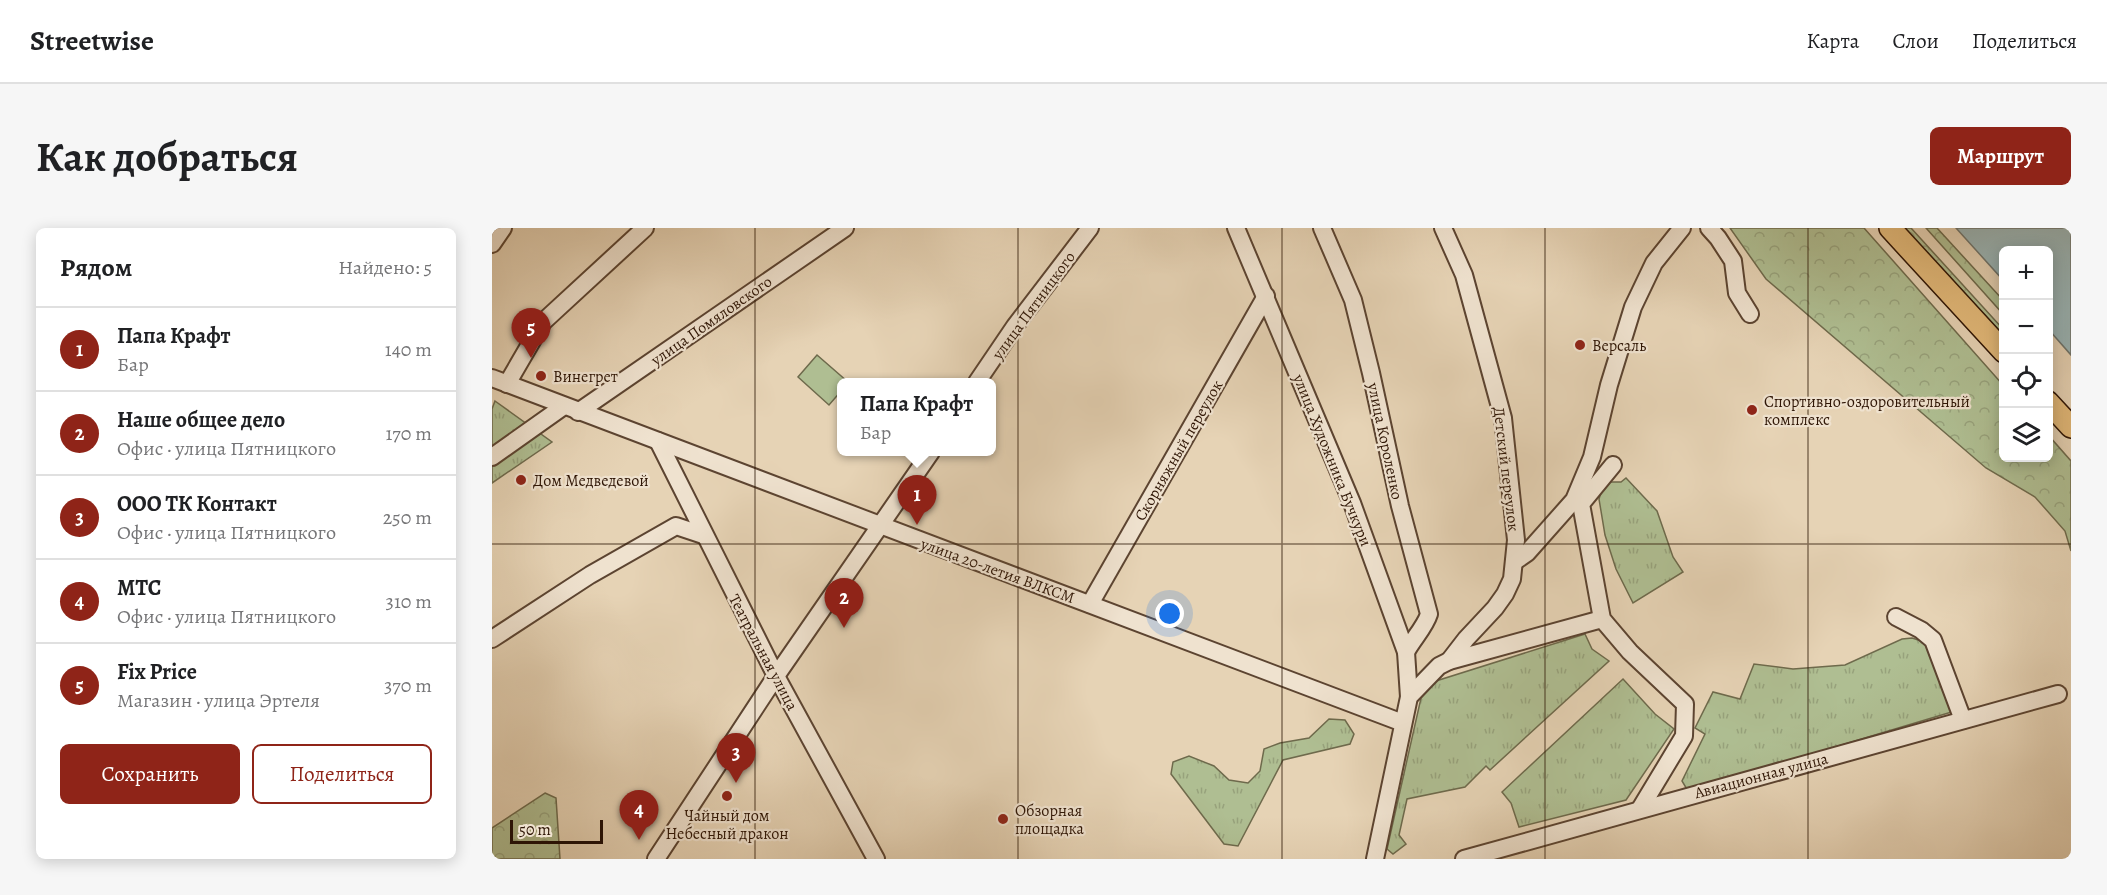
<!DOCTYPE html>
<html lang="ru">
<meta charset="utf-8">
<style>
:root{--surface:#fff;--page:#f6f6f6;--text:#202124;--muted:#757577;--line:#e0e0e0;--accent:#8f2418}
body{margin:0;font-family:Alegreya,serif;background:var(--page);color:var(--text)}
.controls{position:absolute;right:18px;top:18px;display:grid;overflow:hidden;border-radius:9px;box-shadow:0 3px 15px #0003}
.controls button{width:54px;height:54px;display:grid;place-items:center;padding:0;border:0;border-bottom:2px solid var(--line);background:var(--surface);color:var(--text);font:30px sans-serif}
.scale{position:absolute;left:18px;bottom:15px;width:93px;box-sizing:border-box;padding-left:6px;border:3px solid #2e1505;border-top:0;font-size:16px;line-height:21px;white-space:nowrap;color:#2e1505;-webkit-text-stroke:4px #efe2cf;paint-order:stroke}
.you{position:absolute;left:678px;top:386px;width:21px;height:21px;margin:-15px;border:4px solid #fff;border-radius:50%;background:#1a73e8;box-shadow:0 0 0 9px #1a73e833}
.badge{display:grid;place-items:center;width:39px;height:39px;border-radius:50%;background:var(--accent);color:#fff;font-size:20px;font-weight:700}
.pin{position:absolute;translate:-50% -50px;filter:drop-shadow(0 2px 3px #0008)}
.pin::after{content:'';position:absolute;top:32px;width:21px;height:18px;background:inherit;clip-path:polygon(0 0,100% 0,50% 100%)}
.popup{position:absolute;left:345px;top:150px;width:159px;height:78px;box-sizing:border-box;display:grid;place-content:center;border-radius:9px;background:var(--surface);filter:drop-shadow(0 2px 4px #0005);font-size:20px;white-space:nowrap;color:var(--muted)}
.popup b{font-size:22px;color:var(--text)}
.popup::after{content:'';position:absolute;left:50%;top:100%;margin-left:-12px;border:12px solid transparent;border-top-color:var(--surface)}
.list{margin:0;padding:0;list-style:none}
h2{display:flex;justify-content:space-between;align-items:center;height:78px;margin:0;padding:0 24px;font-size:26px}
h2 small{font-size:20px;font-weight:400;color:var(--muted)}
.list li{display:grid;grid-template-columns:39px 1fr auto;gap:18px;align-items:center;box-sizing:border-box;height:84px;padding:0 24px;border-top:2px solid var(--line)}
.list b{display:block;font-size:22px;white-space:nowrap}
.list p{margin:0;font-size:20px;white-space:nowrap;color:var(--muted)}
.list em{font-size:20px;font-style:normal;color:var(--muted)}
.actions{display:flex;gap:12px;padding:18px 24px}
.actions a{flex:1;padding:14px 0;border:2px solid var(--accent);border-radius:9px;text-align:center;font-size:21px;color:var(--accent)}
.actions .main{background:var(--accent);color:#fff}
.icon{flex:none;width:33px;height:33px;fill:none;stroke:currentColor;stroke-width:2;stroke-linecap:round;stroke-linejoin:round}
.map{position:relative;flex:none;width:1579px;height:631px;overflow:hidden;border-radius:9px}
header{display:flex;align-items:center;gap:36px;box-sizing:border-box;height:84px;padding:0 30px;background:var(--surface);border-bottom:2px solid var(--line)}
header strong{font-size:28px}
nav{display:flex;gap:33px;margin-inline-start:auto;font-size:21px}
.intro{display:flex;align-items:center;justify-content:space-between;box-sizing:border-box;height:144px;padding:0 36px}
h1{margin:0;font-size:42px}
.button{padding:15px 27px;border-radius:9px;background:var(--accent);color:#fff;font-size:21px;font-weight:700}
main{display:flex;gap:36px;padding:0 36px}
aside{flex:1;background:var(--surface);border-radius:9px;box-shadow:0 3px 15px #0003}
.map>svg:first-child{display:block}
.grass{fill:url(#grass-tufts);stroke:#6e6a4c;stroke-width:1.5}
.forest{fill:url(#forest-crowns);stroke:#6e6a4c;stroke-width:1.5}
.pitch{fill:#afbe92;stroke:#6e6a4c;stroke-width:1.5}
.water{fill:#9ab6b8;stroke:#6f7670;stroke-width:1.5}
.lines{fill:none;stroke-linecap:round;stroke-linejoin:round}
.minor-casing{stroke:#5c4431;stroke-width:20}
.major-casing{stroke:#2e1505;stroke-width:24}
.minor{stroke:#efe2cf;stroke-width:16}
.major{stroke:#e3ba7a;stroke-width:21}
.grid{fill:none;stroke:#2e1505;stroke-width:1.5;stroke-opacity:0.55}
.poi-dot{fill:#8f2418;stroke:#efe2cf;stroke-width:2}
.labels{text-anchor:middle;stroke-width:4.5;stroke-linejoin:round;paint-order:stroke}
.street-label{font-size:16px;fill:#2e1505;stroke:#efe2cf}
.poi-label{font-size:16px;fill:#2e1505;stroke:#efe2cf;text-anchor:start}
</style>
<header>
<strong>Streetwise</strong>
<nav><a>Карта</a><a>Слои</a><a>Поделиться</a></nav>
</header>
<div class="intro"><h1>Как добраться</h1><a class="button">Маршрут</a></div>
<main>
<aside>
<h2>Рядом<small>Найдено: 5</small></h2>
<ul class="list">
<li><span class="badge">1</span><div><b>Папа Крафт</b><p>Бар</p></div><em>140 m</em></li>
<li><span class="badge">2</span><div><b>Наше общее дело</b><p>Офис · улица Пятницкого</p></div><em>170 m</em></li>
<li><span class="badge">3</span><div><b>ООО ТК Контакт</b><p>Офис · улица Пятницкого</p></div><em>250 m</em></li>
<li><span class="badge">4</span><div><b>МТС</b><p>Офис · улица Пятницкого</p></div><em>310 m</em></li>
<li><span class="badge">5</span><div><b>Fix Price</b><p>Магазин · улица Эртеля</p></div><em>370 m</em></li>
</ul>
<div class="actions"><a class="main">Сохранить</a><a>Поделиться</a></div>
</aside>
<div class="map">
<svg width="1579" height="631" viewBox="0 0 1579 631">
<defs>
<pattern id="grass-tufts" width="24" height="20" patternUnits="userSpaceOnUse" patternTransform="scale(1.5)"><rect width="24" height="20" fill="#afbe92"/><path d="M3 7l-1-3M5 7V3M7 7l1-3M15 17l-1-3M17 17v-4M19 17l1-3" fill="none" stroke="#97a27c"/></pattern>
<pattern id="forest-crowns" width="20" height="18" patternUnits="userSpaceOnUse" patternTransform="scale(1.5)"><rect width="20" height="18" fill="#afbe92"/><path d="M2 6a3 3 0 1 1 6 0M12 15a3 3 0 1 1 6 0" fill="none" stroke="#97a27c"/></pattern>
</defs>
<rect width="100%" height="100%" fill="#e6d3b5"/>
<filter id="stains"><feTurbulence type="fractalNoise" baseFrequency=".00333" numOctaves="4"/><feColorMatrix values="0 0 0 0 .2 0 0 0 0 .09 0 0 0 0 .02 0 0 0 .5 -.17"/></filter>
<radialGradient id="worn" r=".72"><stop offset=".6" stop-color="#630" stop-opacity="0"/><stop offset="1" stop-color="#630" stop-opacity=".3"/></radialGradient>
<g class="grass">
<polygon points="3,173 60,214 0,255 0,181"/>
<polygon points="1134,250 1165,283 1181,329 1191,344 1141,375 1124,341 1113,307 1107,271 1110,261 1117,254 1129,254"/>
<polygon points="1093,406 1100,421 1117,433 998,542 994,538 973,559 915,571 907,607 914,616 901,626 895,621 929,470 944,453"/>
<polygon points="1420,410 1433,414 1463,483 1196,563 1190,553 1213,506 1203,500 1221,464 1248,471 1262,436 1301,441 1353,437 1410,411"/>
<polygon points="1131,451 1163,486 1182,501 1134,572 1027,599 1019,575 1010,564"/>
<polygon points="837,491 853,492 862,506 858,516 791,532 746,618 732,616 679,546 681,534 697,528 722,538 737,552 756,555 768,543 772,521 788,515 817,510"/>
</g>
<g class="forest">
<polygon points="1238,0 1372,0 1511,157 1512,230 1556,230 1557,208 1579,233 1579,323 1573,303 1543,269 1494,240 1274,51"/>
<polygon points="1409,0 1419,0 1511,101 1511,114"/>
<polygon points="1434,0 1445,0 1511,72 1511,86"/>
<polygon points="53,565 64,570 68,631 0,631 0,600"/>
</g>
<polygon class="pitch" points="325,127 356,154 350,154 350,162 337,177 306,149"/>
<polygon class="water" points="1464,0 1579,0 1579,127 1557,102 1556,22 1512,22 1511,52"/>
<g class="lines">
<g class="minor-casing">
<g id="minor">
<polyline points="744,0 860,275 914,424 917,469"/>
<path d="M830 0 861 72 879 145 908 278 937 386C933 399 921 411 914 424"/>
<polyline points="951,0 972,47 1011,190 1024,312 1020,351 1013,366 1003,380 974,411 957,433"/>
<polyline points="1217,0 1226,10 1241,33 1245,65 1258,86"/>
<polyline points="0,16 11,0"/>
<polyline points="0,150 911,495"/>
<polyline points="485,154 523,98 598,0"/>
<polyline points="15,156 51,94 153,0"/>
<polyline points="86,184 353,0"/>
<polyline points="166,213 284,448 384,631"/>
<polyline points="0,229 72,178"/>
<polyline points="1121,237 1089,276 1110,391 1138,424 1193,476 1192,508 1148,581"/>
<polyline points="1022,334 1035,325 1082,272 1100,229 1117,157 1141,79 1162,35 1190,0"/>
<polyline points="598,376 774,68"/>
<polyline points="1404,389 1429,402 1441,412 1471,492"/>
<polyline points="0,411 98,347 184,298 211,307"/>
<polyline points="164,631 284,448 439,224"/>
<polyline points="883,631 917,469 947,438 957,433 1110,391"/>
<polyline points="972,631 1566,466"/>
</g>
</g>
<g class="major-casing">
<g id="major">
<polyline points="1398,0 1512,124"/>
<polyline points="1556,174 1579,199"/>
</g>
</g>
<use href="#minor" class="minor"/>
<use href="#major" class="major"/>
</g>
<path class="grid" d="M263 0V631M526 0V631M790 0V631M1053 0V631M1316 0V631M0 316H1579"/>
<g class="poi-dot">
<circle cx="1088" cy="117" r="6"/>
<circle cx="49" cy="148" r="6"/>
<circle cx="1260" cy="182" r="6"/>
<circle cx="29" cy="252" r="6"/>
<circle cx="235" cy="568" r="6"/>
<circle cx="511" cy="591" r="6"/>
</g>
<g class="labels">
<g class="street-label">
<text transform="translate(541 77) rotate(-54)" y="6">улица Пятницкого</text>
<text transform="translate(219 92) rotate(-35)" y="6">улица Помяловского</text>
<text transform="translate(894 213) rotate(78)" y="6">улица Короленко</text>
<text transform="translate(686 222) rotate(-60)" y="6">Скорняжный переулок</text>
<text transform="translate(841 232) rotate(68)" y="6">улица Художника Бучкури</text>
<text transform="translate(1015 241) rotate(83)" y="6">Детский переулок</text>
<text transform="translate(506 342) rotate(20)" y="6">улица 20-летия ВЛКСМ</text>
<text transform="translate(272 424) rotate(62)" y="6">Театральная улица</text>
<text transform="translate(1269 547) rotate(-15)" y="6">Авиационная улица</text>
</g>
<g class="poi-label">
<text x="1100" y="123">Версаль</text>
<text x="61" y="154">Винегрет</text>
<text x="1272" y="179">Спортивно-оздоровительный<tspan x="1272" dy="18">комплекс</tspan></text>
<text x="41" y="258">Дом Медведевой</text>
<text x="523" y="588">Обзорная<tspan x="523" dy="18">площадка</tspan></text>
<text x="235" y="593" text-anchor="middle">Чайный дом<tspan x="235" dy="18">Небесный дракон</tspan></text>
</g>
</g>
<rect width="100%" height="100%" filter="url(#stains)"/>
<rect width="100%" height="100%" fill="url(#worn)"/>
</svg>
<div class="controls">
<button>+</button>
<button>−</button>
<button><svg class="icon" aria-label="locate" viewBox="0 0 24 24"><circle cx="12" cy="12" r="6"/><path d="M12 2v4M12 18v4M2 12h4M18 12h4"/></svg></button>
<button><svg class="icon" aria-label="layers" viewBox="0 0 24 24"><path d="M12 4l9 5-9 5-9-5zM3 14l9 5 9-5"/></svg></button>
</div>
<div class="scale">50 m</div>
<div class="you"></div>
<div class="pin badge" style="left:425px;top:297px">1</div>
<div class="popup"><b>Папа Крафт</b>Бар</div>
<div class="pin badge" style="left:352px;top:400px">2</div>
<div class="pin badge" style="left:244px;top:555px">3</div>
<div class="pin badge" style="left:147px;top:612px">4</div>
<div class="pin badge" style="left:39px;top:130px">5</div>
</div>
</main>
